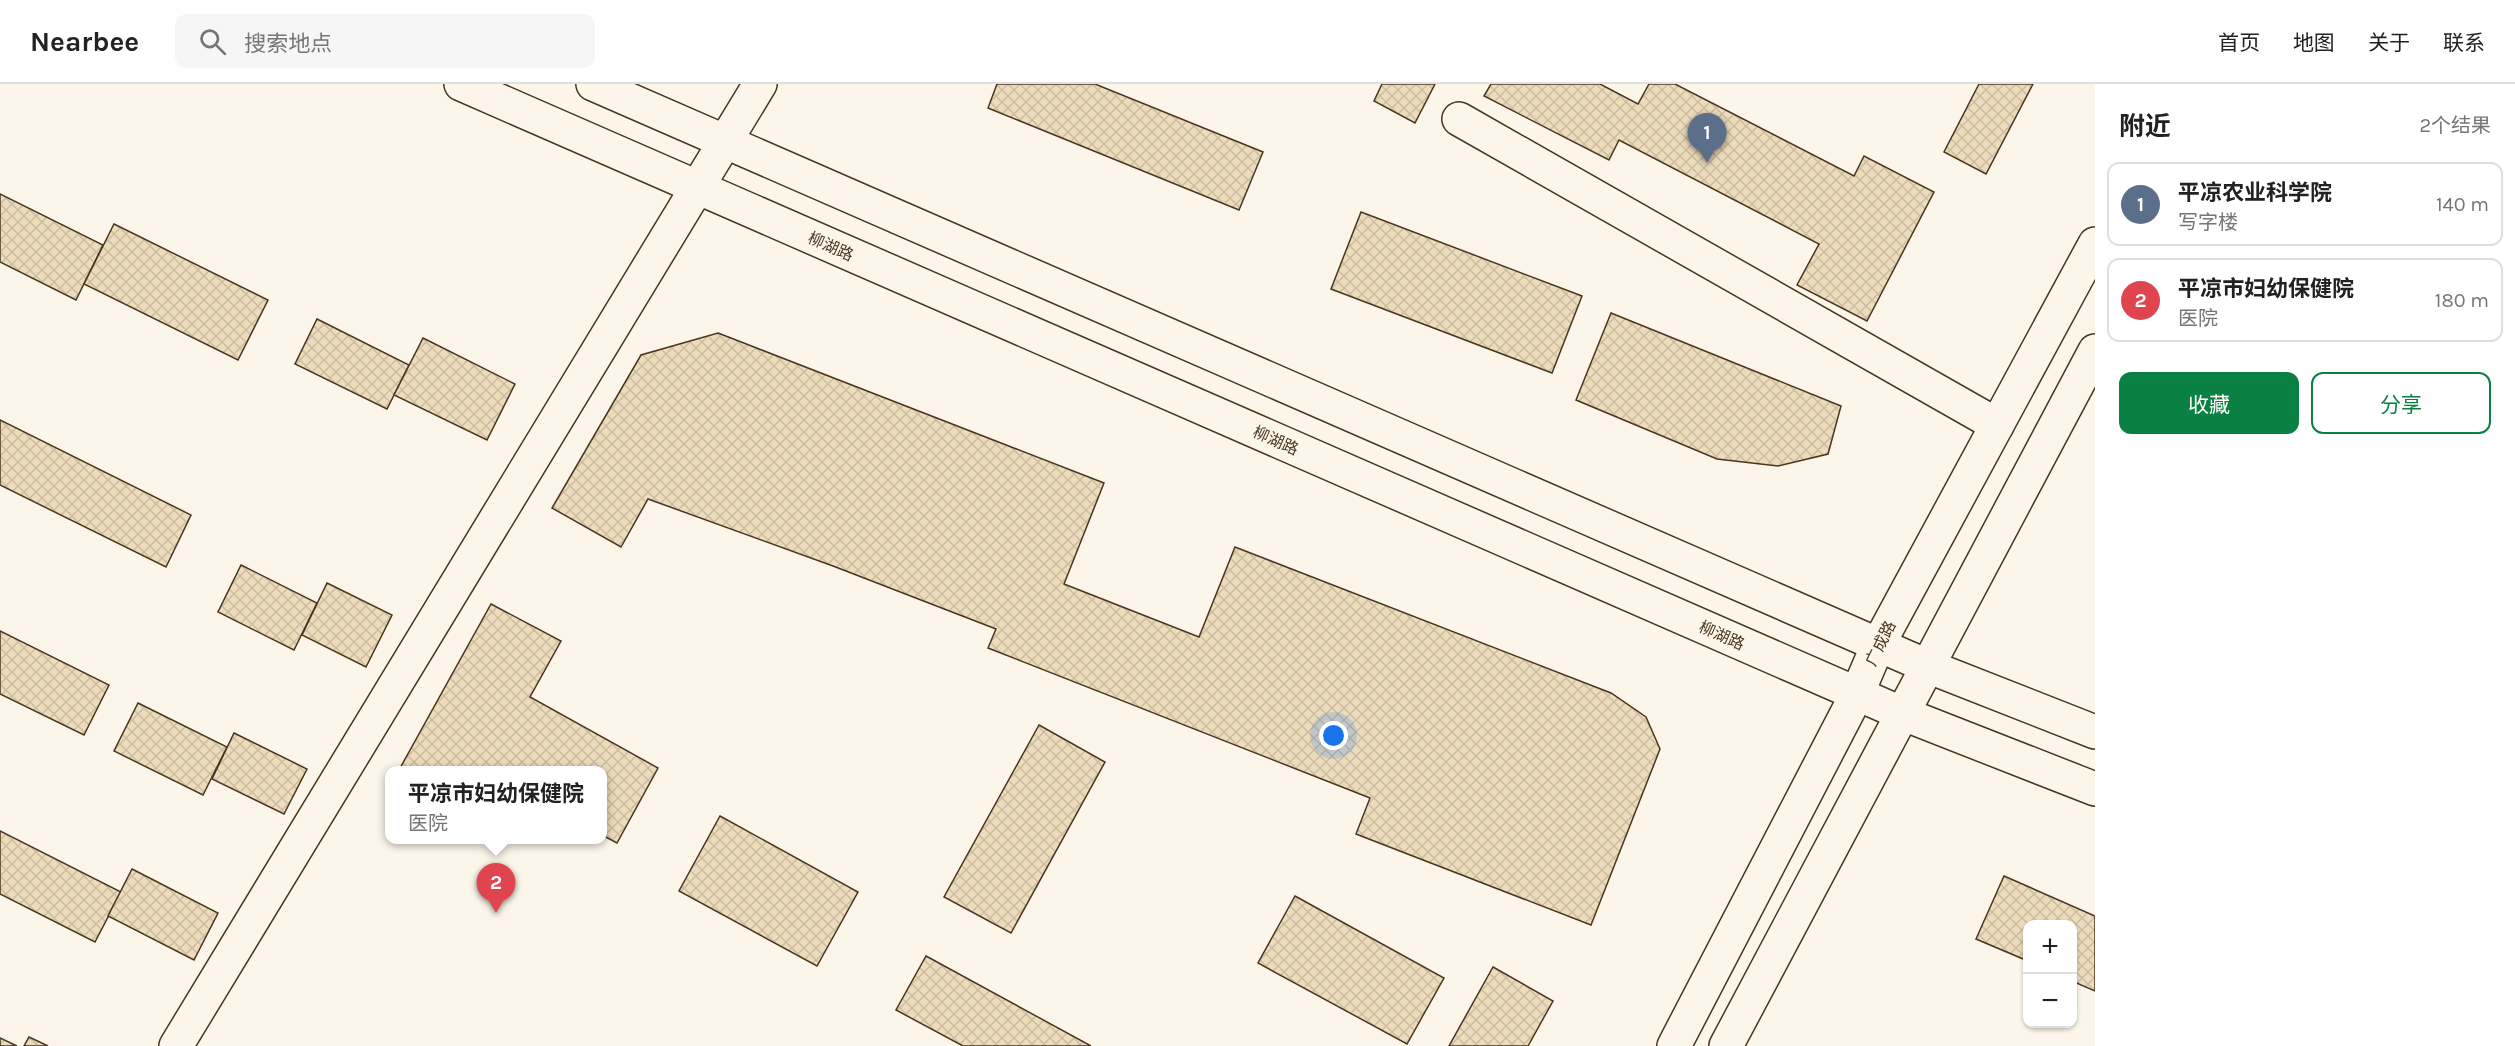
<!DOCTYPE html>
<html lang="zh">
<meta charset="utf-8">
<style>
:root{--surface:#fff;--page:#f6f6f6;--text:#222;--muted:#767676;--line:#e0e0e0;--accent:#0b8043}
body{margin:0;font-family:Karla,"Noto Sans SC",sans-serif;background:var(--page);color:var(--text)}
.controls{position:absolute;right:18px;bottom:18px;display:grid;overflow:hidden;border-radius:12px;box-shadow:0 2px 4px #0004}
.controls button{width:54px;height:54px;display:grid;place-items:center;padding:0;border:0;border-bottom:2px solid var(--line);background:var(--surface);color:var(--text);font:30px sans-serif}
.you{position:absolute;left:1334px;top:652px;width:21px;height:21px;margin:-15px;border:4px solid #fff;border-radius:50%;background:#1a73e8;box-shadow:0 0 0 9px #1a73e833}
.badge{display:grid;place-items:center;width:39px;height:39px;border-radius:50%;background:var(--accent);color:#fff;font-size:20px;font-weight:700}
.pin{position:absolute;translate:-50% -50px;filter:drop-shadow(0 2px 3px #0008)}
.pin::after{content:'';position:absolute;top:32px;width:21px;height:18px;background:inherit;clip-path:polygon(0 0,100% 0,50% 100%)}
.popup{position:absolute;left:385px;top:682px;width:222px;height:78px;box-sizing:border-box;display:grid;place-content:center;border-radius:12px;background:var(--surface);filter:drop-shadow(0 2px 4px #0005);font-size:20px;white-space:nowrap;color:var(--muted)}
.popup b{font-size:22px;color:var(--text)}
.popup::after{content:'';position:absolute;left:50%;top:100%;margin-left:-12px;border:12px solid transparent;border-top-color:var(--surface)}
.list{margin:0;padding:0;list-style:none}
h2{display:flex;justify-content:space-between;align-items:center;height:78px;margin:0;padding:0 24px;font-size:26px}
h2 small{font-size:20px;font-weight:400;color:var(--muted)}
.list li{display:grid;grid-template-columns:39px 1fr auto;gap:18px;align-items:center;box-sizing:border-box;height:84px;margin:0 12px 12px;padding:0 12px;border:2px solid var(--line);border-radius:12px}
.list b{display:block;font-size:22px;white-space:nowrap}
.list p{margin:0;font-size:20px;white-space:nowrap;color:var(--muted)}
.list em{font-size:20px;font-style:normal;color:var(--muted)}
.actions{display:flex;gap:12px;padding:18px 24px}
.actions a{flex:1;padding:14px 0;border:2px solid var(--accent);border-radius:12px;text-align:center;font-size:21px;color:var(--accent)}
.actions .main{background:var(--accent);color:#fff}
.icon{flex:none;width:33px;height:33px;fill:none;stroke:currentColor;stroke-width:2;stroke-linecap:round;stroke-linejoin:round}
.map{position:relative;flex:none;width:2095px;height:962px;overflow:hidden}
header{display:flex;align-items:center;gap:36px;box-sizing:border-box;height:84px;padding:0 30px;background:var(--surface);border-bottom:2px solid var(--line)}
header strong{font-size:28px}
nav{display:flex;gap:33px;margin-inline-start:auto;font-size:21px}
.search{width:420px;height:54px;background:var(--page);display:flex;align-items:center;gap:15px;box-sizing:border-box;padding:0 21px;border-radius:12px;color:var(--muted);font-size:22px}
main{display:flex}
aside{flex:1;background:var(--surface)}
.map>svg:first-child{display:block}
.building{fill:url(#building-cross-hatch);stroke:#4a3520;stroke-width:1.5}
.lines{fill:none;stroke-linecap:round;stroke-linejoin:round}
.minor-casing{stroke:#4a3520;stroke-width:36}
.major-casing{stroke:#4a3520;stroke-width:36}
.minor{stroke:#fbf6e9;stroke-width:33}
.major{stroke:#fbf6e9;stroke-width:33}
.labels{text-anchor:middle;stroke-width:4.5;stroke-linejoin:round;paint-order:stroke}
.street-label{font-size:16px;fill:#4a3520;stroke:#fbf6e9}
</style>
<header>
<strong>Nearbee</strong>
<div class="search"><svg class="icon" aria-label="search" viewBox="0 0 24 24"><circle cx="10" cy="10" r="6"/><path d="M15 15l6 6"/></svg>搜索地点</div>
<nav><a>首页</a><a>地图</a><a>关于</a><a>联系</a></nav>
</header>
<main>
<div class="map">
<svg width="2095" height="962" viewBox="0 0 2095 962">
<defs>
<pattern id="building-cross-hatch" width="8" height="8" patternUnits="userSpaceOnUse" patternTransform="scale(1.5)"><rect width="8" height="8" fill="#ecdcbc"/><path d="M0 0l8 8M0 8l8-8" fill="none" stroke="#ccbda1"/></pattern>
</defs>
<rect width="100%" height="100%" fill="#fbf6e9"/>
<g class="building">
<polygon points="997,0 1095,0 1263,68 1239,126 988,24"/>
<polygon points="1382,0 1435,0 1415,39 1374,17"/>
<polygon points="1491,0 1600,0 1638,20 1649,0 1675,0 1854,92 1864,72 1934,108 1867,237 1797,201 1819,160 1619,56 1609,76 1484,12"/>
<polygon points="1979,0 2033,0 1986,90 1944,68"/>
<polygon points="0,110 103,161 76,216 0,178"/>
<polygon points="1361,128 1582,212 1552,289 1331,205"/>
<polygon points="114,140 268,216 238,276 84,200"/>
<polygon points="1611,229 1841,322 1828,370 1778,382 1717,375 1576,316"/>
<polygon points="317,235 409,281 387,325 295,280"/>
<polygon points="718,249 1104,399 1064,500 1199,553 1235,463 1611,609 1646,633 1660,665 1591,841 1356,750 1370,714 988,564 996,545 833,482 648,415 621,463 552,424 641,271"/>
<polygon points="423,254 515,300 487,356 394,311"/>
<polygon points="0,336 191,431 166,483 0,401"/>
<polygon points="241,481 317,519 294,566 218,528"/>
<polygon points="327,499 392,531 366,583 302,551"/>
<polygon points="491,520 561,557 530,613 658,684 617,759 602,751 602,686 399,686"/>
<polygon points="0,547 109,601 84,651 0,610"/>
<polygon points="138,619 227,663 203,711 114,667"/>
<polygon points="1039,641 1105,678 1011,849 944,813"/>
<polygon points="234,649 307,685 284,730 212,695"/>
<polygon points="720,732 858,808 817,882 679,807"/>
<polygon points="0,747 121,808 95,858 0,810"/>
<polygon points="132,785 218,829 194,876 108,832"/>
<polygon points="2004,792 2095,832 2095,907 2072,897 2072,840 2028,840 2028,877 1976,855"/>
<polygon points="1295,812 1444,894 1407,960 1258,879"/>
<polygon points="926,872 1091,962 963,962 896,926"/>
<polygon points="1493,883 1553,917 1528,962 1449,962"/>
<polygon points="29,953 48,962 24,962"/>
<polygon points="0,954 17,962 0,962"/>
</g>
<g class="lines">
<g class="minor-casing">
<g id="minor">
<polyline points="1459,35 1997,341"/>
<polyline points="176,962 760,0"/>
</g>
</g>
<g class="major-casing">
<g id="major">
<polyline points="461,0 1901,629 2095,705"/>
<polyline points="593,0 1927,582 2095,648"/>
<polyline points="1674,962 1857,610 1878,561 2095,160"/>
<polyline points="1726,962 2095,267"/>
</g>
</g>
<use href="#minor" class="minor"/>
<use href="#major" class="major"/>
</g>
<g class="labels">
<g class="street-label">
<text transform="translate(831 162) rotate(24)" y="6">柳湖路</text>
<text transform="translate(1276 356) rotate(24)" y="6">柳湖路</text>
<text transform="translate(1722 551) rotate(24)" y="6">柳湖路</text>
<text transform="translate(1880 559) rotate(-64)" y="6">广成路</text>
</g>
</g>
</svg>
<div class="controls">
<button>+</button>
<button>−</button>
</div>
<div class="you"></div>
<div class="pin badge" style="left:1707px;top:79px;background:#5c6f8a">1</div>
<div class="pin badge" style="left:496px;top:829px;background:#e0444e">2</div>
<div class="popup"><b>平凉市妇幼保健院</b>医院</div>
</div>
<aside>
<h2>附近<small>2个结果</small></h2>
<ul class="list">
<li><span class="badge" style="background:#5c6f8a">1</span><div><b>平凉农业科学院</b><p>写字楼</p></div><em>140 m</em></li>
<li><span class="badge" style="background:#e0444e">2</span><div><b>平凉市妇幼保健院</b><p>医院</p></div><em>180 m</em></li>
</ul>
<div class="actions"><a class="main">收藏</a><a>分享</a></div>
</aside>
</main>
